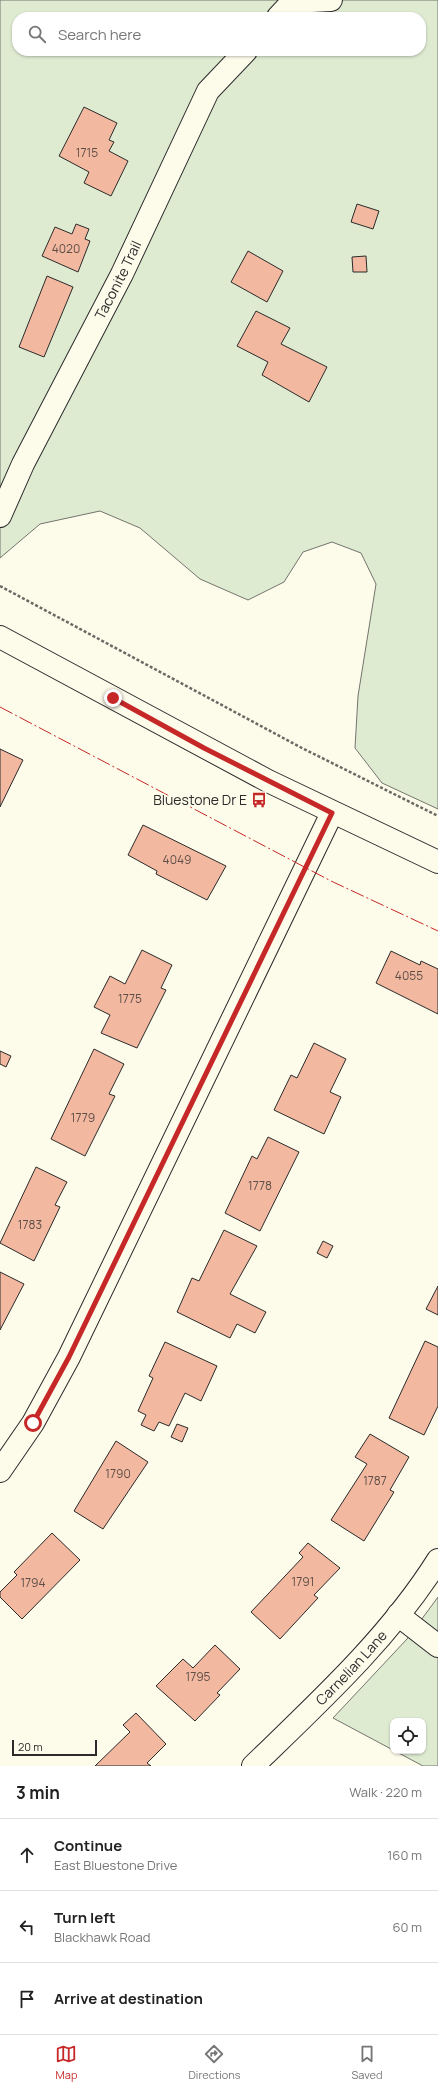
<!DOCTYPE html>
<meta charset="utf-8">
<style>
:root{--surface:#fff;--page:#f6f6f6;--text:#222;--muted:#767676;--line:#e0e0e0;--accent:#c62828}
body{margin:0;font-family:Manrope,sans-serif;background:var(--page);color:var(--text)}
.controls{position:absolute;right:12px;bottom:12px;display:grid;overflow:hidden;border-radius:8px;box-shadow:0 1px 3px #0004}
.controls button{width:36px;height:36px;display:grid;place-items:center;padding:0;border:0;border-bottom:1px solid var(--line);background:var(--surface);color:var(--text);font:20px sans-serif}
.scale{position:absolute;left:12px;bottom:10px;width:85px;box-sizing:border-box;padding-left:4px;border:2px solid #2b2b2b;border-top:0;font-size:11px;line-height:14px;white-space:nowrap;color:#2b2b2b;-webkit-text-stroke:3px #fdfbea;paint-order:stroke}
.stop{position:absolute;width:12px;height:12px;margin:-9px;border:3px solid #c62828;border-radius:50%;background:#fff}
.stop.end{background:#c62828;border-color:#fff;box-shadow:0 1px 4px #0008}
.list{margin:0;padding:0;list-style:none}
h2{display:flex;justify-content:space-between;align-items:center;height:52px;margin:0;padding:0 16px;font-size:17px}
h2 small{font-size:13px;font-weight:400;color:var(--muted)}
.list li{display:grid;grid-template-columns:26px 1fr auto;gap:12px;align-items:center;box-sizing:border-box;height:72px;padding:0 16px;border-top:1px solid var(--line)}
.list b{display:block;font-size:15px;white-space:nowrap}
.list p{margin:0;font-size:13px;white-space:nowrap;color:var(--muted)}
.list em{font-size:13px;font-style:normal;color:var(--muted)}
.icon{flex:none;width:22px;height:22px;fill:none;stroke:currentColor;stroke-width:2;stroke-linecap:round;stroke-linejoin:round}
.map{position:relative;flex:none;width:438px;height:1766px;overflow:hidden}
.search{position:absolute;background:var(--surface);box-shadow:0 1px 3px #0004;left:12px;right:12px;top:12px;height:44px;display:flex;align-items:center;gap:10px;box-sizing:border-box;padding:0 14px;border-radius:16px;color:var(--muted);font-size:15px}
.sheet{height:268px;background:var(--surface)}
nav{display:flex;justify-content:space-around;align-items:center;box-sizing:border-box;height:56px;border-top:1px solid var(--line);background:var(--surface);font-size:11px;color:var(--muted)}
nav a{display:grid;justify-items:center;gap:2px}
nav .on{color:var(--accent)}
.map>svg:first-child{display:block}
.green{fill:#deebd1;stroke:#74746e;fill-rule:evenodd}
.building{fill:#f2b8a0;stroke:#2b2b2b}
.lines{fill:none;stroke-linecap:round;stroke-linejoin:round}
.minor-casing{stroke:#2b2b2b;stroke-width:24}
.path{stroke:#6a6964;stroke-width:2.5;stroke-dasharray:3 2;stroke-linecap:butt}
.minor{stroke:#fdfbea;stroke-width:22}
.power{stroke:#c62828;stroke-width:1;stroke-dasharray:14 3 2 3;stroke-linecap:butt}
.route{stroke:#c62828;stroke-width:5}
.labels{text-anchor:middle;stroke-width:3;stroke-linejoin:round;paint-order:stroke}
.number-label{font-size:12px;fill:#5d4e48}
.street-label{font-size:14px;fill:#2b2b2b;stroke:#fdfbea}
.poi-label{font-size:14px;fill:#2b2b2b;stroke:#fdfbea;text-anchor:end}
</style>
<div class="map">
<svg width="438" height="1766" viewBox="0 0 438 1766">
<rect width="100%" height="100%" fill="#fdfbea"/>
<g class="green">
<path d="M0 0H438V809L382 783 355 748 358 696 376 584 361 553 332 542 303 552 284 582 248 600 200 579 140 528 100 511 40 524 0 558ZM17 17H421V51H17Z"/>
<polygon points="438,1597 438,1766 423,1766 395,1751 423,1751 423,1721 393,1721 393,1750 333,1718 407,1639"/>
</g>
<g class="building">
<polygon points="84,107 117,123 109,140 114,142 109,151 128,161 111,196 84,183 89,172 59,156"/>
<polygon points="357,204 379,211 373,229 351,222"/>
<polygon points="76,224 89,229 85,239 90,241 78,272 42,256 55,227 72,234"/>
<polygon points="248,251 283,271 267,302 231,282"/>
<polygon points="366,256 367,272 353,272 352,257"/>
<polygon points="47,276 73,287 44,357 19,347"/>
<polygon points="256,311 290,328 281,344 327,367 309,402 262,375 268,362 237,346"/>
<polygon points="0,749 23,760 0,807"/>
<polygon points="143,825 226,866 207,900 156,874 157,871 128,855"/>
<polygon points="142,950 172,965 161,988 166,990 137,1048 101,1033 110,1015 94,1007 110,976 125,984"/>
<polygon points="391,951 420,965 421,961 438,969 438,1014 376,983"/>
<polygon points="314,1043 346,1059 330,1092 341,1097 324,1134 274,1110 291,1075 297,1078"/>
<polygon points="94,1049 124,1064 109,1094 115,1096 85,1156 51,1139"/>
<polygon points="0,1051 11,1056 6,1067 0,1064"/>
<polygon points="268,1137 299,1152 260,1231 225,1213 252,1156 257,1159"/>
<polygon points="36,1167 67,1182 55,1205 60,1207 34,1261 0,1243"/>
<polygon points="224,1230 257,1246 230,1294 266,1312 255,1333 237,1324 230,1338 177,1312 192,1278 199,1281"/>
<polygon points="323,1241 333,1246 327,1258 317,1253"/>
<polygon points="0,1272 24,1284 0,1330"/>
<polygon points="438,1286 438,1315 426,1309"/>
<polygon points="425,1341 438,1347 438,1406 424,1435 389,1418"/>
<polygon points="165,1342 217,1366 201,1401 185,1393 169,1426 159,1422 154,1431 141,1425 146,1415 138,1411 153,1378 149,1376"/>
<polygon points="177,1424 188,1428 182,1442 171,1437"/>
<polygon points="370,1434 409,1457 390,1490 394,1492 364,1541 331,1520 367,1464 355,1457"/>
<polygon points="116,1441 148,1462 103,1529 74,1511"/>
<polygon points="52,1533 80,1560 22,1619 0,1597 0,1592 17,1575 14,1572"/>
<polygon points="308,1543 340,1568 314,1595 318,1598 280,1639 251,1612 303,1557 299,1553"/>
<polygon points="215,1645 240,1669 217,1693 220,1695 195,1721 156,1686 183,1659 193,1668"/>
<polygon points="136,1713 166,1744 147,1763 151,1766 95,1766 130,1732 123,1725"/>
</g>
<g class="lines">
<g class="minor-casing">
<g id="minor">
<polyline points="278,17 292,2 331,0"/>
<path id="s1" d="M0 516 23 464 122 274 208 91 246 51"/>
<polyline points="0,637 268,781 438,862"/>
<polyline points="0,1471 33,1423 69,1357 332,813"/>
<polyline points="398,1615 438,1646"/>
<path id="s2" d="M253 1766C319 1702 389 1638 438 1560"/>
</g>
</g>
<polyline class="path" points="0,586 300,747 438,816"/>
<use href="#minor" class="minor"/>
<polyline class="power" points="0,707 331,881 438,931"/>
</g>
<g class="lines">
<polyline class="route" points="33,1423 69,1357 332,813 204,748 113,698"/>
</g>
<defs>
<g id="bus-bare" transform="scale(1.2)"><path d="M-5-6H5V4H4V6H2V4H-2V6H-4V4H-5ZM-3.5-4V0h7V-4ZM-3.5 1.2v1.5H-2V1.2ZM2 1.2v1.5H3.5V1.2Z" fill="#c62828" stroke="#fdfbea" stroke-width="2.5" paint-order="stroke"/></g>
</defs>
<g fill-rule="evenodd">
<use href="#bus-bare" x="259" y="800"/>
</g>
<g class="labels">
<g class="number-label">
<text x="87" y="157">1715</text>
<text x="66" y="253">4020</text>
<text x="177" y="864">4049</text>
<text x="409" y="980">4055</text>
<text x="130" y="1003">1775</text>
<text x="83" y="1122">1779</text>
<text x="260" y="1190">1778</text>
<text x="30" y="1229">1783</text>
<text x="118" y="1478">1790</text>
<text x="375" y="1485">1787</text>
<text x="303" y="1586">1791</text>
<text x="33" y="1587">1794</text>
<text x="198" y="1681">1795</text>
</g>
<g class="street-label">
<text dy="5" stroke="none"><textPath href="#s1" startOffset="264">Taconite Trail</textPath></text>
<text dy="5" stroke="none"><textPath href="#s2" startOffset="139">Carnelian Lane</textPath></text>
</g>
<g class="poi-label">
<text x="247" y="805">Bluestone Dr E</text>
</g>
</g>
</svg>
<div class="controls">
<button><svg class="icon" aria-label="locate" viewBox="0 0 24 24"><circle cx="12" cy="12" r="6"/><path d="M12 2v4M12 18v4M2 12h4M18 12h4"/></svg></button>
</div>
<div class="scale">20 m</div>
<div class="stop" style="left:33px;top:1423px"></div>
<div class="stop end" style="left:113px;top:698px"></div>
<div class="search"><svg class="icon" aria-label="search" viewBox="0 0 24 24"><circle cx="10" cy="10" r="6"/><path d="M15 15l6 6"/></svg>Search here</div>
</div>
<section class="sheet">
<h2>3 min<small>Walk · 220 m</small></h2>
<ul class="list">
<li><svg class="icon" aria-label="ahead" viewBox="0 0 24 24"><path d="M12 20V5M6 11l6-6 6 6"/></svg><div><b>Continue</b><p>East Bluestone Drive</p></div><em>160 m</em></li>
<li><svg class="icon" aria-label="left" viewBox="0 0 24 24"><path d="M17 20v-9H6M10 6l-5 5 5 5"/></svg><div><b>Turn left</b><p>Blackhawk Road</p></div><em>60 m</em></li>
<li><svg class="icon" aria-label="arrive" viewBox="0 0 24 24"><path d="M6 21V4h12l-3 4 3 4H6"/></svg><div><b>Arrive at destination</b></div></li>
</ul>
</section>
<nav>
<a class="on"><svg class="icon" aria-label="map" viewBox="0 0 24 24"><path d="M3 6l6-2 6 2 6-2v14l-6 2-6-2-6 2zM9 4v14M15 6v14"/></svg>Map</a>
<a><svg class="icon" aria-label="directions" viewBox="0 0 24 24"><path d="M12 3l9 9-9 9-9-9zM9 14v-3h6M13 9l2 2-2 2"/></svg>Directions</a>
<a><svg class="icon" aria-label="saved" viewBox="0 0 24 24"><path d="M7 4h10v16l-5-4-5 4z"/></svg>Saved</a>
</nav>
